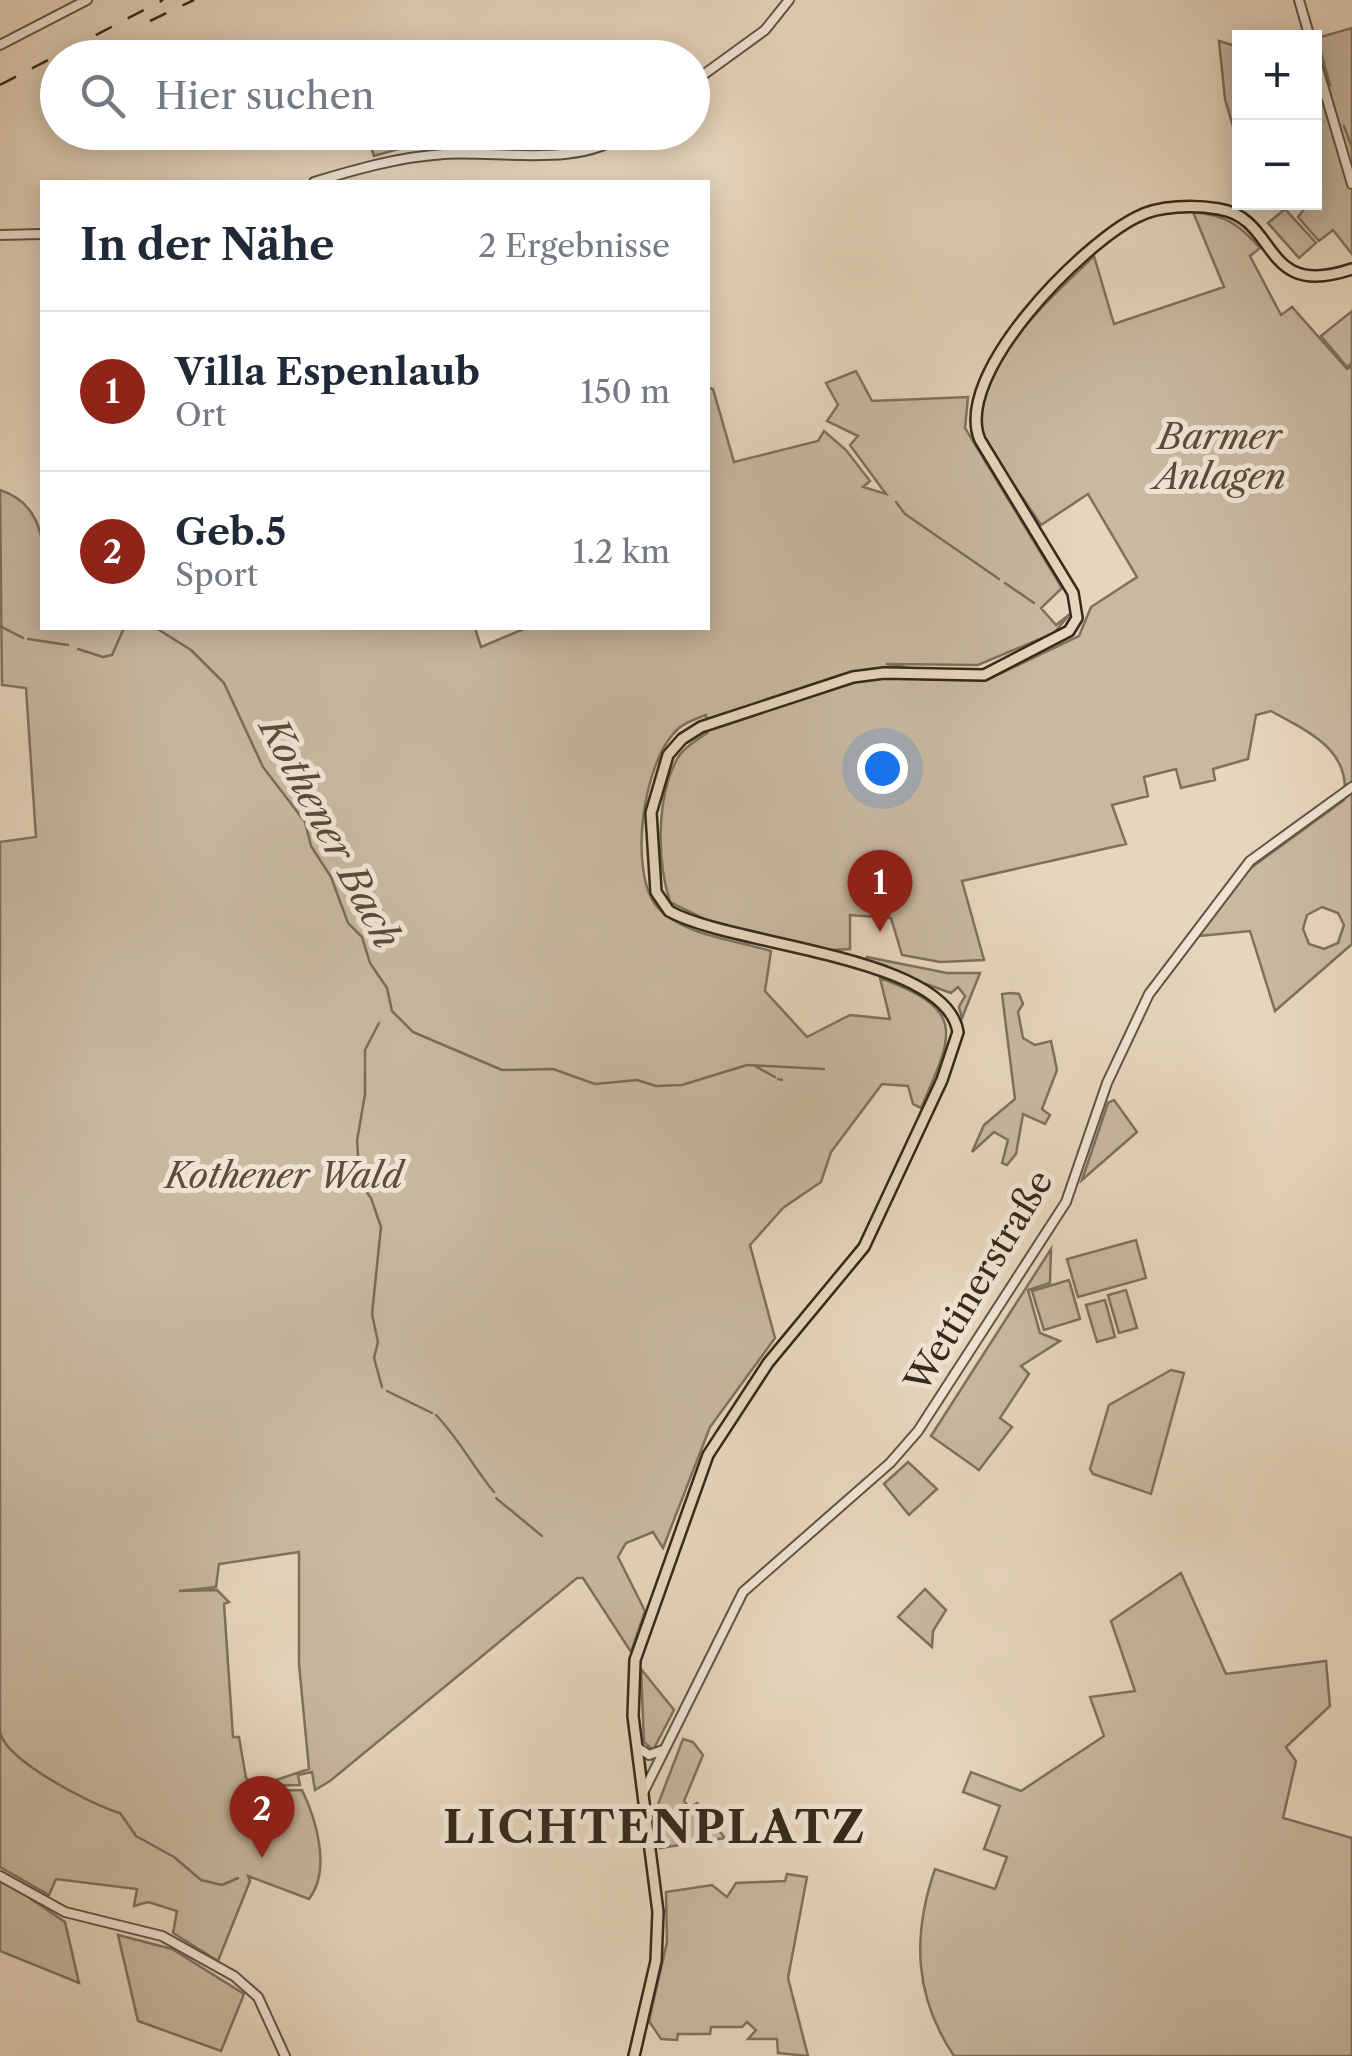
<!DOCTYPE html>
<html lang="de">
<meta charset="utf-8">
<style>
:root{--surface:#fff;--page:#f2f2f3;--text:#1f2937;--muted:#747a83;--line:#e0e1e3;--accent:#8f2418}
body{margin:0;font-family:"Libre Caslon Text",serif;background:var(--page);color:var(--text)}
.controls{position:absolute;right:30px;top:30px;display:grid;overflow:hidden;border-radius:0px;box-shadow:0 5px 25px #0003}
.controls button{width:90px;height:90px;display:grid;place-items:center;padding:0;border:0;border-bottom:2px solid var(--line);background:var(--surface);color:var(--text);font:50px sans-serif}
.you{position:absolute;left:882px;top:768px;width:35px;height:35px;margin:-25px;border:8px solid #fff;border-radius:50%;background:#1a73e8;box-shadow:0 0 0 15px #1a73e833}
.badge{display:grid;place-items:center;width:65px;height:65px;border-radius:50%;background:var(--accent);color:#fff;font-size:32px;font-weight:700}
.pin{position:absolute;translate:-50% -82px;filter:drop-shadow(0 2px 5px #0008)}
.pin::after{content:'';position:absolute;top:52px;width:35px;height:30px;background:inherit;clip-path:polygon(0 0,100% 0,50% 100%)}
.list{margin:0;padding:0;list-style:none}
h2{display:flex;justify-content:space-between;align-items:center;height:130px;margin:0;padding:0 40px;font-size:42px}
h2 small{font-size:32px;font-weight:400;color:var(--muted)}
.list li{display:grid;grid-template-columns:65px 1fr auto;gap:30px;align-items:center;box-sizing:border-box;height:160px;padding:0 40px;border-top:2px solid var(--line)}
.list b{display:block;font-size:38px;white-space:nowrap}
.list p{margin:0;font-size:32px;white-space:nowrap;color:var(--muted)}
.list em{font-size:32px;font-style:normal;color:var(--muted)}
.icon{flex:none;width:55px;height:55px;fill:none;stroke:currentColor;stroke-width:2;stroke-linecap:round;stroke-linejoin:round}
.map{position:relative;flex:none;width:1352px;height:2056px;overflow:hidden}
.search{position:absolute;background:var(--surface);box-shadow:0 5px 25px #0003;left:40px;top:40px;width:670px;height:110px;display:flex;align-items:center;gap:25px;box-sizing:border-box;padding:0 35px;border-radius:55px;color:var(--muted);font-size:38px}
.panel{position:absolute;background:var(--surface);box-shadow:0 5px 25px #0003;left:40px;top:180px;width:670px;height:450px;border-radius:0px}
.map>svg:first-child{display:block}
.green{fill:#c9b9a1;stroke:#7e715e;stroke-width:2.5;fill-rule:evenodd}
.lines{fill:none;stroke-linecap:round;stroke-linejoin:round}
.stream{stroke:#7b6d5b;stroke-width:2.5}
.minor-casing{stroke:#615444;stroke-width:12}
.major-casing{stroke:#34291b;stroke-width:14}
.minor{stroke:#efe4d4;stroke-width:8}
.major{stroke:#e7d6bd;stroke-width:9}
.rail{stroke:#34291b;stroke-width:2.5;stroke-dasharray:18 18;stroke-linecap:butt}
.labels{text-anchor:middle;stroke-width:10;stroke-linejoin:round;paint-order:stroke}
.park-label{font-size:35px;font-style:italic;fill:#594d3c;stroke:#efe4d4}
.street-label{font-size:35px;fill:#34291b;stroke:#efe4d4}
.water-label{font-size:38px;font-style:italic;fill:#574b3b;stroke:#efe4d4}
.district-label{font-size:45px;font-weight:bold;letter-spacing:2.5px;fill:#34291b;stroke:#efe4d4}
</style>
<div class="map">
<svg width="1352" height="2056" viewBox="0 0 1352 2056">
<rect width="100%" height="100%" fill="#e7d6bd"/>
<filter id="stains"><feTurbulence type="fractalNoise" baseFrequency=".002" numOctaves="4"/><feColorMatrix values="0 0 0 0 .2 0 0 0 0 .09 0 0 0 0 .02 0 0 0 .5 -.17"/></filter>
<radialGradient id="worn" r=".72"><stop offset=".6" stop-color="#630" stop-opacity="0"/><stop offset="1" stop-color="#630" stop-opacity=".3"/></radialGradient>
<g class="green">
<polygon points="1352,28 1352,254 1333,230 1319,241 1298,217 1309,203 1314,202 1315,80 1330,85 1317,38"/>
<polygon points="1219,41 1239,47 1239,147 1225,99"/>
<polygon points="366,133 415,132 416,133 402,148 374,156"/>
<polygon points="1285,209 1316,243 1299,258 1268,223"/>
<path d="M1193 212C1225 215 1239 224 1260 248L1250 256 1281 315 1292 307 1347 369 1352 366V944L1275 1011 1250 931 1199 936 1244 873 1344 800C1352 749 1308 732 1271 711L1256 715 1248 759 1213 769 1215 780 1181 788 1176 769 1144 777 1148 796 1112 805 1126 844 962 881 984 960 940 962 902 955 891 918 850 915V949L830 950 707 920 670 902C657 861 656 799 677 759 683 748 697 740 707 733L706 715C698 718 686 722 679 728 643 758 627 873 658 908 684 936 736 940 771 951L765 991 807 1037 850 1015 890 1019 880 978C967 1010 954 1032 921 1108L913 1104 908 1086 882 1084 831 1152 821 1182 783 1208 750 1245 775 1338 710 1427 663 1548 653 1532 626 1543 618 1557 645 1611 631 1652 583 1578H577L330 1781 315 1790 312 1772 298 1775 300 1785 258 1786 309 1769 299 1664V1552L219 1564 216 1587 179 1591 217 1590 229 1602 224 1604 233 1737H239L246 1778 257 1791 302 1790C317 1821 331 1871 309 1899L248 1876 250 1881 218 1961 173 1933 177 1911 148 1902 134 1906 137 1889 56 1879 49 1895 0 1867V842L36 837 26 688 2 685 0 490C58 509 42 574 42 628H475L481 647 526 628H708V388L713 389 734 462 818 441 824 431 846 450 870 481 863 487 886 494 850 445 858 436 827 421 838 405 826 383 856 371 872 401 968 397 965 428 1062 588 1041 608 1056 625 1070 614 1054 633 978 665 886 664 985 681 1079 636 1091 607 1137 577 1088 494 1041 525 984 440C961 375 1052 297 1094 256L1114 324 1224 287ZM1322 907 1338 913 1344 925 1338 943 1324 949 1309 944 1303 929 1307 915Z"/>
<polygon points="1352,311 1352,363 1347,367 1321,336"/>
<polygon points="867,957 947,973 980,973 962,1018 959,1007 965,996 958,987 951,993 865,962"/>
<polygon points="1011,993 1019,994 1023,1004 1018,1012 1023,1038 1035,1045 1051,1041 1057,1070 1042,1109 1050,1115 1045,1124 1023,1114 1016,1154 1007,1165 1002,1163 1008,1140 994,1132 972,1152 984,1125 1015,1099 1002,994"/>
<polygon points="1114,1100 1137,1132 1082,1180 1108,1103"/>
<polygon points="1136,1240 1146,1278 1078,1297 1067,1259"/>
<polygon points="1051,1249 1050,1283 1028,1290 1040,1333 1060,1341 1021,1366 1029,1374 1000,1418 1012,1427 979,1470 931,1436"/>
<polygon points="1069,1280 1080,1319 1044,1330 1032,1291"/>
<polygon points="1126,1290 1137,1328 1119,1333 1108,1295"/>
<polygon points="1105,1300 1115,1337 1097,1342 1086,1305"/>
<polygon points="1171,1370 1184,1373 1151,1494 1093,1474 1090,1469 1109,1405"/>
<polygon points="908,1462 937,1489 909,1515 884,1484"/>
<path d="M1181 1573 1226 1674 1326 1661 1330 1706 1286 1747 1296 1761 1283 1818 1352 1838V2056H954C914 1996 912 1936 935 1869L995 1889 1007 1857 984 1849 1000 1806 963 1792 971 1772 1021 1791 1104 1736 1090 1697 1135 1691 1111 1621Z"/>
<polygon points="925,1589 946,1610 933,1631 932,1647 898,1617"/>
<polygon points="641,1669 674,1710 653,1750 644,1742"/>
<polygon points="683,1739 693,1742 703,1755 684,1801 690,1808 697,1803 725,1838 660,1848 657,1807"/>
<polygon points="787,1874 807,1877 788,1978 808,2056 778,2053 777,2039 748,2039 756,2030 747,2022 742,2027 711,2027 710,2034 678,2034 677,2040 661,2039 649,2021 667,1942 666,1892 712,1885 727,1897 736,1883 785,1881"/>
<polygon points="0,1878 65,1922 79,1983 0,1951"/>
<polygon points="118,1935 172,1949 244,1994 221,2051 138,2021"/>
</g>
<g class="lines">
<g class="stream">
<polyline points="1344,126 1352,148"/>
<polyline points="896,502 905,514 999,579"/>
<polyline points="1005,583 1034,603"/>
<polyline points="0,626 23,638"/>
<polyline points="156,628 191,650 224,683 263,767 305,822 311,846 331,877 348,923 362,937 370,963 387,988 392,1011 413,1032 502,1070 553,1069 595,1084 637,1080 656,1086 682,1085 747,1065 824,1069"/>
<polyline points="28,639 68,645"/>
<polyline points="78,649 103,657 112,655 124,628"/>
<polyline points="379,1023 365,1050 365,1094 357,1141 360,1183 371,1198 381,1227 372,1314 378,1342 374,1358 382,1387"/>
<polyline points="755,1066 775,1077"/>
<polyline points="778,1079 782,1080"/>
<polyline points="387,1391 432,1413"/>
<path d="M436 1415C460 1440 473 1467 494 1492"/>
<polyline points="496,1498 542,1536"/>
<path d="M0 1732C6 1761 92 1805 120 1813L136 1836 174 1857 201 1880 222 1885 238 1878"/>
</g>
<g class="minor-casing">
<g id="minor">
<polyline points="1299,0 1310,38"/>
<polyline points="0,45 87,0"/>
<polyline points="1314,55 1352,184"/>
<polyline points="692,83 765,30 789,0"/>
<path d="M314 182C357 169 399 157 444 154 498 150 581 169 627 132"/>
<polyline points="0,235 42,234"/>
<polyline points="637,1747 649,1755 663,1750"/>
<polyline points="643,1793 743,1592 890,1463 918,1431 1066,1202 1107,1083 1149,994 1250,861 1352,787"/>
<polyline points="0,1876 65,1912 162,1936 234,1976 258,1997 285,2056"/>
</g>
</g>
<g class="major-casing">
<path id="major" d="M634 2056 656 1961 658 1912 633 1716 635 1660 708 1455 768 1363 864 1247 942 1080 958 1032C946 955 730 946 669 911L656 892 651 813 668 755 682 739 701 727 853 677 884 673 984 675 1069 631 1077 618 1073 593 980 440C952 375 1082 244 1137 217 1159 205 1195 205 1219 209 1280 219 1260 300 1352 269"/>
</g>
<use href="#minor" class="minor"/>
<use href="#major" class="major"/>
<g class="rail">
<polyline points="150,21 194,0"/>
<polyline points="0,85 163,0"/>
</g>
</g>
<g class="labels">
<g class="park-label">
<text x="1220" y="449">Barmer<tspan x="1220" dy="40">Anlagen</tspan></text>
<text x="284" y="1188">Kothener Wald</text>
</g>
<g class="street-label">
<text transform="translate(979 1281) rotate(-59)" y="12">Wettinerstraße</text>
</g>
<g class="water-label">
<text transform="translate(330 833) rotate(62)" y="13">Kothener Bach</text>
</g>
<g class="district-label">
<text x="655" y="1843">LICHTENPLATZ</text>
</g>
</g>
<rect width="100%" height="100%" filter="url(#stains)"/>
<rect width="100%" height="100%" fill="url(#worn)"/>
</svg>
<div class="controls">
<button>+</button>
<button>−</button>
</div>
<div class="you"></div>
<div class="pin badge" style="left:880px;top:932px">1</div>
<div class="pin badge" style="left:262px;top:1858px">2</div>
<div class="search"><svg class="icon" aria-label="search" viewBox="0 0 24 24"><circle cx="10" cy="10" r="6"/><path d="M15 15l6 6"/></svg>Hier suchen</div>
<section class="panel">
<h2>In der Nähe<small>2 Ergebnisse</small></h2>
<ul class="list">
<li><span class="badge">1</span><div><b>Villa Espenlaub</b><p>Ort</p></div><em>150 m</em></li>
<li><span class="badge">2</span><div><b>Geb.5</b><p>Sport</p></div><em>1.2 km</em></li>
</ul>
</section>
</div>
